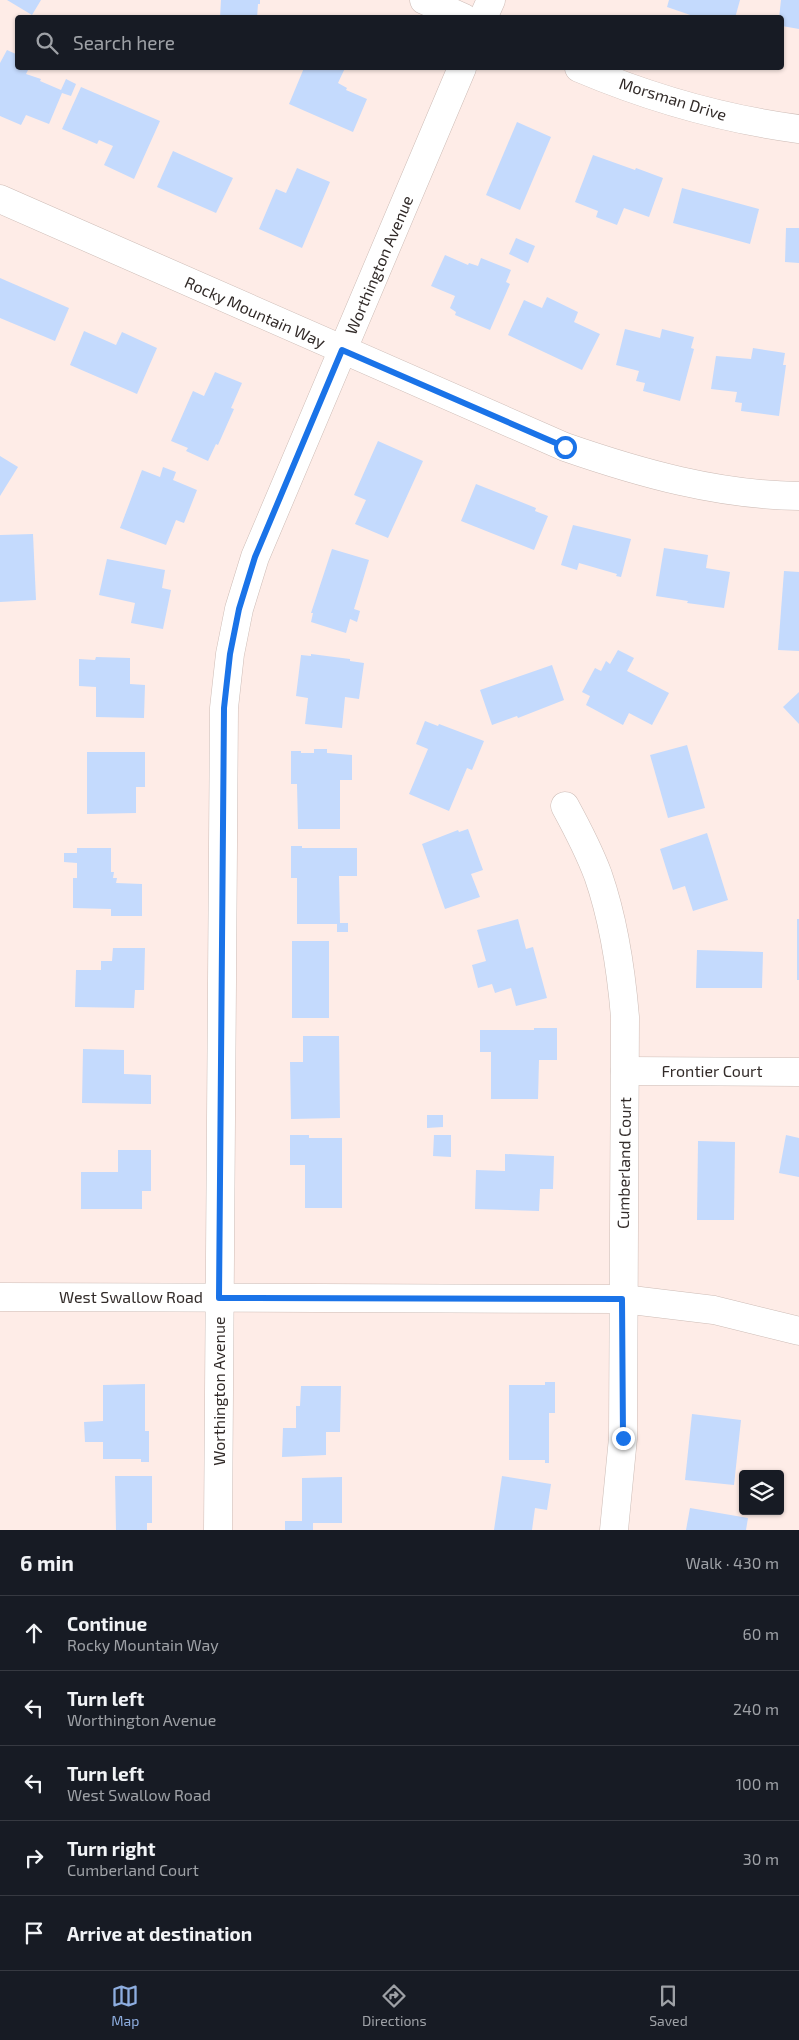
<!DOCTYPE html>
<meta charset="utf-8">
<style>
:root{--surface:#171b24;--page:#20242c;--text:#f1f3f6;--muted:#9ea1a6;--line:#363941;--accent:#8eaee0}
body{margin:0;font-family:"Exo 2",sans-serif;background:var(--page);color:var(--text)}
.controls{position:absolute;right:15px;bottom:15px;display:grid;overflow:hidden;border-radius:5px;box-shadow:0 1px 4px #0004}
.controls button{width:45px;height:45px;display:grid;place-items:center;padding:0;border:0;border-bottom:1px solid var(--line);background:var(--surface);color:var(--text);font:25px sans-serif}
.stop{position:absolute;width:15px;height:15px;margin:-11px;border:4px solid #1a73e8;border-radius:50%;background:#fff}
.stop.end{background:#1a73e8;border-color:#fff;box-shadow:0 1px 5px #0008}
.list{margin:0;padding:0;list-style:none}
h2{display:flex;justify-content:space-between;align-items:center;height:65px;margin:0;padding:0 20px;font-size:21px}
h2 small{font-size:16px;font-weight:400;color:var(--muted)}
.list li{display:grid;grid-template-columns:32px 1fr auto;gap:15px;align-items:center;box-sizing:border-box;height:75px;padding:0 20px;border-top:1px solid var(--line)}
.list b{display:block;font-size:19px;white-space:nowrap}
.list p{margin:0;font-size:16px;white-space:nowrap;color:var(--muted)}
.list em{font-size:16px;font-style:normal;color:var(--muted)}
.icon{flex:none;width:28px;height:28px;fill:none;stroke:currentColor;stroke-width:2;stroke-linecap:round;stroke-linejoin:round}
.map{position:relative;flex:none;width:799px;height:1530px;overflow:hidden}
.search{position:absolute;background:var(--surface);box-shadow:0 1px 4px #0004;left:15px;right:15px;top:15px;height:55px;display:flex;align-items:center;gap:12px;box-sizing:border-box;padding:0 18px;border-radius:5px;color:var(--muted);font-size:19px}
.sheet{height:440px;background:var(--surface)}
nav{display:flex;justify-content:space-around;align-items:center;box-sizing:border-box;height:70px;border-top:1px solid var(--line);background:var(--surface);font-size:14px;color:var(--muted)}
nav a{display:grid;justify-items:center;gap:2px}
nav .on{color:var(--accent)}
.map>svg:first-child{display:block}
.building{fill:#c4dafd}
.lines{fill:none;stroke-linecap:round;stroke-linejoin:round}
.minor-casing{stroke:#cdbcb6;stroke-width:29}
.minor{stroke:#fff;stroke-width:28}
.route{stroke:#1a73e8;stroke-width:6}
.labels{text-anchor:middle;stroke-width:4.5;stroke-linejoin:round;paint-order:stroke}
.street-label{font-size:16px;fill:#322b29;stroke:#fff}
</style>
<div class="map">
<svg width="799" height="1530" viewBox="0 0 799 1530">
<rect width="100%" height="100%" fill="#feece7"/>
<g class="building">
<polygon points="7,0 41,0 32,15"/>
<polygon points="221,0 260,0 260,4 258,4 257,18 220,18"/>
<polygon points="669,0 740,0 735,18 699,18 667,7"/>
<polygon points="781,0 799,0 799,29 782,26 782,18 779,18"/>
<polygon points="7,50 18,55 18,68 29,68 26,74 41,79 40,81 61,90 66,79 76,84 71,96 62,93 49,124 26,115 21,125 0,116 0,63"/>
<polygon points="304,68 345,68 338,83 347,88 346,90 367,99 353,132 289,104"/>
<polygon points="81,87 160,121 134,179 104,165 113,146 99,140 97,144 62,129"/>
<polygon points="517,122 551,137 520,210 486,195"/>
<polygon points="173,151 233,178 216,213 157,187"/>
<polygon points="593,155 635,170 636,168 663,178 649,217 624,208 617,225 596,217 598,211 575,202"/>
<polygon points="297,168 330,182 302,248 259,229 276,189 286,193"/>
<polygon points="682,188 759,209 750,244 673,223"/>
<polygon points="786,228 799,228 799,263 785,262"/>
<polygon points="516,238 535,246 528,263 509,254"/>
<polygon points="445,255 468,265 469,263 478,266 481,258 511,270 506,282 510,284 490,330 455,315 456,312 450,308 455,296 431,286"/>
<polygon points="0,278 69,308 55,341 0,318"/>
<polygon points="547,297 578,312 574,322 600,334 582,370 508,335 524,300 542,308"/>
<polygon points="625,329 660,338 662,329 694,337 691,348 694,349 680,401 643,391 645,383 636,381 639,371 616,365"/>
<polygon points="84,331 116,345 122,332 157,348 137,394 70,365"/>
<polygon points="753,348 785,353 783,365 786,365 779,416 741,411 742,403 735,402 737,392 711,389 716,356 751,359"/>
<polygon points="215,372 242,383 231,408 234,409 218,445 216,444 208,461 186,451 188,448 171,441 193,391 204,396"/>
<polygon points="378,441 423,461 388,538 355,524 366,500 354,495"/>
<polygon points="0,456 18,467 0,496"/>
<polygon points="163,467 176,472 173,480 197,490 184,523 176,520 166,545 120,528 142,470 160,477"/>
<polygon points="476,484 536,508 535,511 548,516 534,550 461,521"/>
<polygon points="573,525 631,539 621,577 616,576 617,574 579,563 577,570 561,565"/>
<polygon points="33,534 36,600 0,602 0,535"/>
<polygon points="664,548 708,555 706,568 730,572 724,608 687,603 688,601 656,596"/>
<polygon points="332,549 369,560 354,609 360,611 357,622 350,619 346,633 311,622 313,613 311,613"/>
<polygon points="107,559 165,570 162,588 171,590 163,629 131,623 135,603 99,595"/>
<polygon points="784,571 799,572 799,651 778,650"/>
<polygon points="618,650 634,658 627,671 669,693 652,725 629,713 623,725 586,705 590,696 582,692 595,668 601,671 606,661 610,664"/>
<polygon points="311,654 350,659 350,661 364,663 359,699 345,697 342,728 305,724 308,698 296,696 301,655 311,656"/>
<polygon points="96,657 130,658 130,684 145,685 144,718 96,717 96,687 79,686 79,659 95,660"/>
<polygon points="552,665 564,700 518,718 517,716 492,725 480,690"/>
<polygon points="799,692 799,724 783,707"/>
<polygon points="425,721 438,726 439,724 484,741 472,770 467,768 449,811 409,794 428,749 416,744"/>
<polygon points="687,745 705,808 668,818 650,755"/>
<polygon points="314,749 327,749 327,753 352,755 352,780 340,780 340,829 298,829 297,784 291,784 291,751 301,751 301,753 314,753"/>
<polygon points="87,752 145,752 145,787 136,787 136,813 87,814"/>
<polygon points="468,829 483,870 471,874 480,897 445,909 422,844 458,830 459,832"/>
<polygon points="707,833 728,900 693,911 685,886 673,890 660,849"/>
<polygon points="291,846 302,846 302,848 357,848 357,876 339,876 340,923 348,923 348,932 337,932 337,924 297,924 297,878 291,878"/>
<polygon points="77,848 111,848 111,872 114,872 113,878 117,878 116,883 142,884 142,916 111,916 111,909 73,908 73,878 77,878 77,863 64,862 64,853 77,853"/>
<polygon points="518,919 526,949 533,947 547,998 516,1006 511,988 495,993 492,984 478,988 472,965 486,961 477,930"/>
<rect x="797" y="919" width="2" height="61"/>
<rect x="292" y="941" width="37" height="77"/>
<polygon points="113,948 145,948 144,990 135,990 134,1008 75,1007 76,970 101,970 101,961 112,961"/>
<polygon points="697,950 763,952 762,988 696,988"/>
<polygon points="534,1028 557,1028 557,1060 539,1060 538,1099 491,1099 491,1052 480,1052 480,1030 534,1030"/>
<polygon points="303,1036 339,1036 340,1118 291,1119 290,1062 303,1062"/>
<polygon points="83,1049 124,1050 124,1074 151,1075 151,1104 82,1103"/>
<polygon points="427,1115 443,1115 443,1127 427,1128"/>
<polygon points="290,1135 309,1135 309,1138 342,1138 342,1208 305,1208 305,1165 290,1165"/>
<polygon points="434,1135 451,1135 451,1157 433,1156"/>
<polygon points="786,1135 799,1138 799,1177 779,1173"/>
<polygon points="698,1141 735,1142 734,1220 697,1220"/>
<polygon points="118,1150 151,1150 151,1191 142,1191 142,1209 81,1209 81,1172 118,1172"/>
<polygon points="505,1154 554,1156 553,1189 540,1189 539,1211 475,1209 476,1170 505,1171"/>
<polygon points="545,1382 555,1382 555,1413 549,1413 549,1463 545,1463 545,1460 509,1460 509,1385 545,1385"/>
<polygon points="145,1384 145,1431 149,1431 149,1462 141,1462 141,1459 103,1459 103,1442 85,1442 84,1422 103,1421 103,1385"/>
<polygon points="301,1386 341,1386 340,1432 326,1432 326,1455 282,1457 283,1428 296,1428 296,1406 300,1406"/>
<polygon points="692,1414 741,1420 734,1485 685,1480"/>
<polygon points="115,1476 152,1476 152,1523 147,1523 147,1530 116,1530"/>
<polygon points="502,1476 551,1484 547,1510 535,1508 532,1530 494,1530"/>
<polygon points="342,1477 342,1523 313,1523 313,1530 285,1530 285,1521 302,1521 302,1478"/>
<polygon points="690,1508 748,1518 746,1530 686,1530"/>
</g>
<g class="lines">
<g class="minor-casing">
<g id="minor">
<polyline points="424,0 464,18"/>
<polyline points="483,18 491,0"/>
<path d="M579 68C650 98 723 119 799 129"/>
<path d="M0 199 565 447C640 473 718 495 799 496"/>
<path d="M565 806C577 828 589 851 598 875 614 921 621 969 625 1017L623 1438 614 1530"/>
<polyline points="625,1071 799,1072"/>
<polyline points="0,1297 623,1299 714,1310 799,1331"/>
<polyline points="218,1530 224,708 230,654 239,609 255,557 462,68"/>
</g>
</g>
<use href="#minor" class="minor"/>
</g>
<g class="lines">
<polyline class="route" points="565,447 342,350 255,557 239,609 230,654 224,708 219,1298 622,1299 623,1438"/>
</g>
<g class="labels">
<g class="street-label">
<text transform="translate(673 99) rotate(17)" y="6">Morsman Drive</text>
<text transform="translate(379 265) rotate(-67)" y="6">Worthington Avenue</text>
<text transform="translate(255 312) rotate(24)" y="6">Rocky Mountain Way</text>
<text x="712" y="1077">Frontier Court</text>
<text transform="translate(624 1163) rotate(-89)" y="6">Cumberland Court</text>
<text x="131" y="1303">West Swallow Road</text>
<text transform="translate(219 1391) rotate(-90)" y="6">Worthington Avenue</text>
</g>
</g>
</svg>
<div class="controls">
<button><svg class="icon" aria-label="layers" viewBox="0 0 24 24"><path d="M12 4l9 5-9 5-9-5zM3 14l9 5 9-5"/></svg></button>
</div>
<div class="stop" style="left:565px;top:447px"></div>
<div class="stop end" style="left:623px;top:1438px"></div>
<div class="search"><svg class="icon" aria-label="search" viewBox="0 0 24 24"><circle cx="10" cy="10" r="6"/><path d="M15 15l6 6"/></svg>Search here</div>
</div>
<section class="sheet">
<h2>6 min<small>Walk · 430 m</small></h2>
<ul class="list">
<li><svg class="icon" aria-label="ahead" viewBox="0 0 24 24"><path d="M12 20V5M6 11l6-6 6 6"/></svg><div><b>Continue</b><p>Rocky Mountain Way</p></div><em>60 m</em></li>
<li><svg class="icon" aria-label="left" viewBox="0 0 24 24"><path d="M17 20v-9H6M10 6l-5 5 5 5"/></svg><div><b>Turn left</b><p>Worthington Avenue</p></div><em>240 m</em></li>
<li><svg class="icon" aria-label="left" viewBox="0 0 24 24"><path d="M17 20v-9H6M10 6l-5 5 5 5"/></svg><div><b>Turn left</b><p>West Swallow Road</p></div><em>100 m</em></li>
<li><svg class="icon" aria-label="right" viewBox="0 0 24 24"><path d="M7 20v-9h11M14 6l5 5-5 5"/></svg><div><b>Turn right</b><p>Cumberland Court</p></div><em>30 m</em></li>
<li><svg class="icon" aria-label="arrive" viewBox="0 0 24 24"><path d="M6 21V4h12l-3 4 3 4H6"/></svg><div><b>Arrive at destination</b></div></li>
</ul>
</section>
<nav>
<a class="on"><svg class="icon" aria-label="map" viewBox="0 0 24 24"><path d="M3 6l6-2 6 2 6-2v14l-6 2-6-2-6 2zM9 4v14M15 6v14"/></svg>Map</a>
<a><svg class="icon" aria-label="directions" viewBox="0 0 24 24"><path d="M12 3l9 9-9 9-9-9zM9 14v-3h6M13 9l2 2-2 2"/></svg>Directions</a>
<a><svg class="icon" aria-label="saved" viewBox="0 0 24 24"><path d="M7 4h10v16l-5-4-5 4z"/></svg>Saved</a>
</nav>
